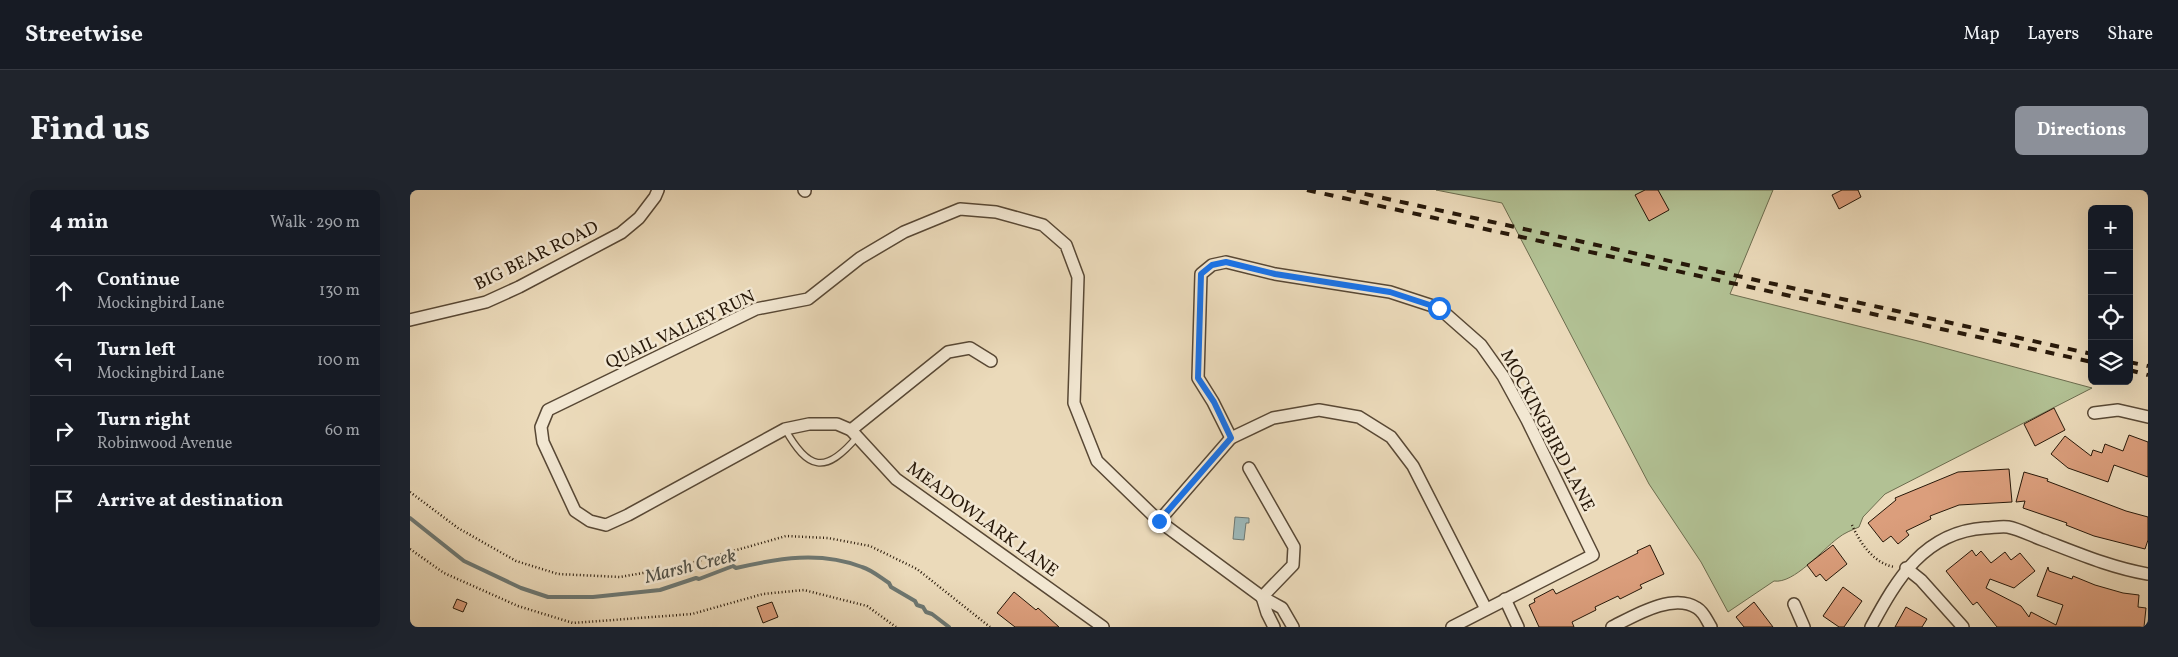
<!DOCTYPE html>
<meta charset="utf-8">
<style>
:root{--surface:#171b24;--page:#20242c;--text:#f1f3f6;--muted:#9ea1a6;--line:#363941;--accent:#8c9099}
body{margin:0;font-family:Vollkorn,serif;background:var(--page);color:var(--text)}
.controls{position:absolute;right:15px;top:15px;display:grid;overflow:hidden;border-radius:8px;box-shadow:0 5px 20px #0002}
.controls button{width:45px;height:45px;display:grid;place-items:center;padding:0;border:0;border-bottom:1px solid var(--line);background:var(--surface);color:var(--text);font:25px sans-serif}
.stop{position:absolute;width:15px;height:15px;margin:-11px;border:4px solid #1a73e8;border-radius:50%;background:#fff}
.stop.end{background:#1a73e8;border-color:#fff;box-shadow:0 1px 5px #0008}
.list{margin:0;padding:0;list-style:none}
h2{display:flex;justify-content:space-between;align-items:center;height:65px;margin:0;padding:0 20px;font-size:21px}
h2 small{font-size:16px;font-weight:400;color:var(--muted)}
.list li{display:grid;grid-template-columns:32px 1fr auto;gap:15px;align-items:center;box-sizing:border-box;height:70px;padding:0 20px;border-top:1px solid var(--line)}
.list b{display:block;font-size:19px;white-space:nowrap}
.list p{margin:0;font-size:16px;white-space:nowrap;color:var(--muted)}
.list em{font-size:16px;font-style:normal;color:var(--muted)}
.icon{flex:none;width:28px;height:28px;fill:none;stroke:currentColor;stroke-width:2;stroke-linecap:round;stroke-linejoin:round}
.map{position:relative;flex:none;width:1738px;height:437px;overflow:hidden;border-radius:8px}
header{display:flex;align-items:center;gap:30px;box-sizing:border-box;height:70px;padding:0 25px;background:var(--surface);border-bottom:1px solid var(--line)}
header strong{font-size:24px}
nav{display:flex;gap:28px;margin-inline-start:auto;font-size:18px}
.intro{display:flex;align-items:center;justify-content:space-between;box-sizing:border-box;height:120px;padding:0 30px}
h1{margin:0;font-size:35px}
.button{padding:12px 22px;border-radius:8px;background:var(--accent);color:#fff;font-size:18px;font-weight:700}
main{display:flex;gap:30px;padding:0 30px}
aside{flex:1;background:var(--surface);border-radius:8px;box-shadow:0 5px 20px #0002}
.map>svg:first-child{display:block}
.green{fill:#b2c194;stroke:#6c6c4e}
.water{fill:#9cb8b9;stroke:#6d7873}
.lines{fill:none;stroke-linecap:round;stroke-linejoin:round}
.stream{stroke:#6d7873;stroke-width:4}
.building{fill:#db9e7c;stroke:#271809}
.lane-casing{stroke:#584835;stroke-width:8}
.street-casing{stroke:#584835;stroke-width:14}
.path{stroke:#271809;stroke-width:2.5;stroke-dasharray:1 2.5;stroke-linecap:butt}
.lane{stroke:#f2e7d2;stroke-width:5.5}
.street{stroke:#f2e7d2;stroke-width:11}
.rail{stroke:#271809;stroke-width:4;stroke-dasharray:9 9;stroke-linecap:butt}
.route{stroke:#1a73e8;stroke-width:6}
.labels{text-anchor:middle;stroke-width:5;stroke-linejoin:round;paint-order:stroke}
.street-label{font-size:18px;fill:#271809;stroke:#f2e7d2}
.water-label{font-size:19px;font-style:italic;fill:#505047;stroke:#f2e7d2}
</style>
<header>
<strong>Streetwise</strong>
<nav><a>Map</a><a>Layers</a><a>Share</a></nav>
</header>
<div class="intro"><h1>Find us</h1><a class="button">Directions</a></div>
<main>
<aside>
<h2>4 min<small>Walk · 290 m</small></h2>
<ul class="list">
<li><svg class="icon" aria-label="ahead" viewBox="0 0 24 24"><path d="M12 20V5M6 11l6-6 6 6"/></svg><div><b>Continue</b><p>Mockingbird Lane</p></div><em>130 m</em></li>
<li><svg class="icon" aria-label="left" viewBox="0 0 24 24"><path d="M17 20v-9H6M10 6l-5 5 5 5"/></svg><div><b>Turn left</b><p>Mockingbird Lane</p></div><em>100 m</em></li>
<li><svg class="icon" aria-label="right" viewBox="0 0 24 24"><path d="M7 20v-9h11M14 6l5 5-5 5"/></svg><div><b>Turn right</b><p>Robinwood Avenue</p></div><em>60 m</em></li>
<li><svg class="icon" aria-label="arrive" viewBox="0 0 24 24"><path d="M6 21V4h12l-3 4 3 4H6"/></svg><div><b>Arrive at destination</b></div></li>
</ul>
</aside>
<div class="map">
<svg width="1738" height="437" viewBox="0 0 1738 437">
<rect width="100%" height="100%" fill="#ebdaba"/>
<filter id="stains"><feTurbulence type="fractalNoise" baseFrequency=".004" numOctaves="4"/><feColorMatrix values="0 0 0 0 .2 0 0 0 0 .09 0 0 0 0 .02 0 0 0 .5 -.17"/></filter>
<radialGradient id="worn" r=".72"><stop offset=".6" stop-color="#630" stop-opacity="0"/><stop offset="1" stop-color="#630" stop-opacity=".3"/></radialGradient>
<path class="green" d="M1026 0H1363L1320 104 1512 152 1682 198 1475 304 1453 327 1449 337C1442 340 1434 343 1428 348 1412 360 1384 394 1364 391L1318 422 1291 372 1239 294 1092 13Z"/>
<polygon class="water" points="825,327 839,328 839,333 836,333 834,350 823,349"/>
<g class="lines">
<path class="stream" d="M0 328 54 371 111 398 138 407H183L250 400 286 388 289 389 323 376 326 378C369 368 410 361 452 377 462 380 471 388 479 393L481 397 505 411 507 415 513 417 516 422 522 424 539 437"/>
</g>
<g class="building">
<polygon points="1235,0 1248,0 1259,20 1239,31 1225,5"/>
<polygon points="1432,0 1448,0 1451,7 1429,19 1422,5"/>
<polygon points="1644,218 1655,240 1625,256 1614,234"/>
<polygon points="1719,245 1738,252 1738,287 1704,275 1698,292 1658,278 1641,264 1655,246 1681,266 1683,260 1692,263 1695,254 1713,261"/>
<polygon points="1599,279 1602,312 1549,315 1520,326 1521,329 1496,341 1499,345 1488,354 1481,346 1473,352 1458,333 1486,310 1485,308 1548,282"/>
<polygon points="1614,282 1638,289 1637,291 1716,321 1738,327 1738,350 1735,359 1684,346 1656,335 1657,333 1613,318 1615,311 1606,312"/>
<polygon points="1240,355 1254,384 1230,395 1232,398 1210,409 1208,406 1185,417 1186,420 1162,432 1164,437 1129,437 1119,415 1125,412 1124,409 1143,399 1146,404 1228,363 1227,361"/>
<polygon points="1423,355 1437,374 1416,391 1410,384 1406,387 1397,375"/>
<polygon points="1562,360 1566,366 1571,361 1581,373 1595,362 1601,370 1610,363 1625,381 1604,398 1580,389 1576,398 1611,416 1619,427 1621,422 1646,435 1653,415 1627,406 1638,377 1639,381 1662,389 1663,386 1685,395 1713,403 1729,405 1728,417 1736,418 1734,437 1587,437 1567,412 1563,415 1536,381"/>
<polygon points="1433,397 1452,411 1434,437 1429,437 1413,426"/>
<polygon points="604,402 626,420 628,418 649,437 605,437 587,423"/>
<polygon points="47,409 57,413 53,422 43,418"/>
<polygon points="362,412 368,427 353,433 347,417"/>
<polygon points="1344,412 1363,437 1334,437 1326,427"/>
<polygon points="1496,417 1517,429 1512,437 1485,437"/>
</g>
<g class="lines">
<g class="lane-casing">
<path id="lane" d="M375 239C398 280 415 285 447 247"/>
</g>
<g class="street-casing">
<g id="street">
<polyline points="394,0 395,1"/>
<polyline points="0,130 76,112 109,97 211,43 229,28 245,7 248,0"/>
<polyline points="1684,223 1708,220 1738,227"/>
<polyline points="441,240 538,162 560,158 581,171"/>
<polyline points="821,248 803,212 788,188 791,84 802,75 816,72 865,84 980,102 1029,118 1071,155 1093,186 1117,230 1183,365 1042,437"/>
<polyline points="839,278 884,357 883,375 852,407"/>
<polyline points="749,331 821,248 863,228 909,220 949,227 981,247 1003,276 1076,419"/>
<polyline points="1496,378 1511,390 1553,437"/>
<polyline points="852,407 857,423 864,437"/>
<polyline points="1095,409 1108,437"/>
<polyline points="1384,414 1394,437"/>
<polyline points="693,437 486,289 441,240 427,234 399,234 375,239 218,325 196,335 180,331 165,321 133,252 131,237 138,220 346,119 398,109 450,68 494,42 550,19 586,22 633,35 656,55 668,87 664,213 687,271 749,331 852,407 872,418 883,437"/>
<path d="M1202 437C1224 426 1263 402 1287 418 1294 422 1297 431 1301 437"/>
<path d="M1461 437C1487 389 1514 342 1575 338 1582 338 1590 336 1598 337 1609 339 1622 346 1633 350 1667 363 1702 378 1738 384"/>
</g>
</g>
<g class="path">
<polyline points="0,302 48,338 106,371 148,384 210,387 267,377 376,346 418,348 460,356 507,379 580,437"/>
<path d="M1442 335C1450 353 1464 374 1485 377"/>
<polyline points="0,359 34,383 108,416 163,433 282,424 353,404 394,400 457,416 486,437"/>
</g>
<use href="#lane" class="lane"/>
<use href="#street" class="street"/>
<g class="rail">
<polyline points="897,0 1682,172"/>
<polyline points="937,0 1682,164"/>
<polyline points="1719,172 1738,176"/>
<polyline points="1719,180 1738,185"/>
</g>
</g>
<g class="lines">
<polyline class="route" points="749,331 821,248 804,212 788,188 791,84 802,75 816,72 865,84 980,102 1029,118"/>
</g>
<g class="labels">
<g class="street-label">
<text transform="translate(126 65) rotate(-26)" y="6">BIG BEAR ROAD</text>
<text transform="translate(270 139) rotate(-25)" y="6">QUAIL VALLEY RUN</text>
<text transform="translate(1138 240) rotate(62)" y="6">MOCKINGBIRD LANE</text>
<text transform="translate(573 329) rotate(36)" y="6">MEADOWLARK LANE</text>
</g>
<g class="water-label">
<text transform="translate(280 375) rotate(-14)" y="7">Marsh Creek</text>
</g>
</g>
<rect width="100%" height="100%" filter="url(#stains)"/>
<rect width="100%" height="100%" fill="url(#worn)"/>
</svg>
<div class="controls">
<button>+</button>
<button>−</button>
<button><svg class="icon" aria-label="locate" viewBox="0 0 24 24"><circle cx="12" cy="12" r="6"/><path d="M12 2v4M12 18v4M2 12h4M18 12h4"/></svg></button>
<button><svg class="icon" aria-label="layers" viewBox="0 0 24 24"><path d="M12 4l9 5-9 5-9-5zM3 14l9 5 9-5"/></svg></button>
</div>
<div class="stop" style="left:1029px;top:118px"></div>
<div class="stop end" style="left:749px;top:331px"></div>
</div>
</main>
